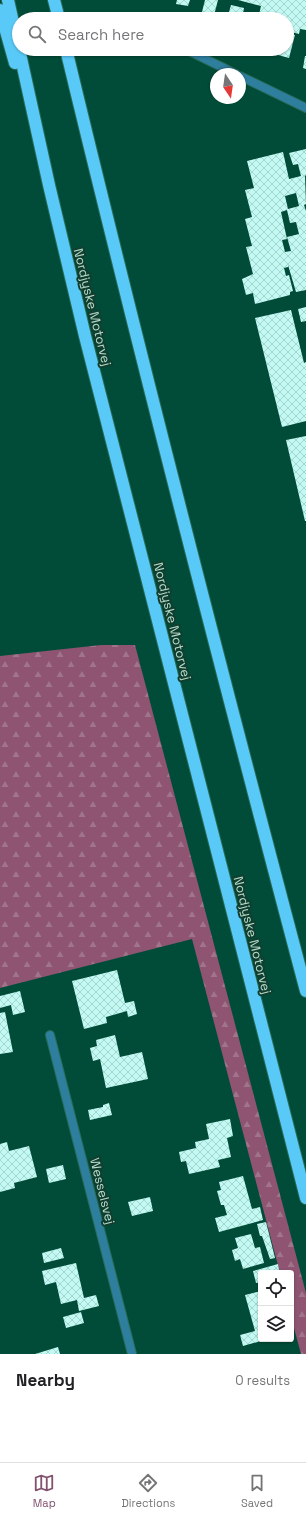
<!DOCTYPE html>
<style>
:root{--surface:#fff;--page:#f6f6f6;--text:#202124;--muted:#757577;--line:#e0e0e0;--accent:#82526e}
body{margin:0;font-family:"Space Grotesk",sans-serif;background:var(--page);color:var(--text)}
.controls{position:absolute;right:12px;bottom:12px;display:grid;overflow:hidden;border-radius:4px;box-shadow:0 1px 3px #0004}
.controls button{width:36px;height:36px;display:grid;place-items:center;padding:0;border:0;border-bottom:1px solid var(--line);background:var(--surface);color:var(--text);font:20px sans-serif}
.compass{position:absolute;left:210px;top:68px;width:36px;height:36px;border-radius:50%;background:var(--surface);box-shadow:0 1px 3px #0004;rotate:167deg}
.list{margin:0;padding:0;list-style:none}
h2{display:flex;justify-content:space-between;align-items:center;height:52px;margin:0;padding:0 16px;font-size:17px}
h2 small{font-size:13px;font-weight:400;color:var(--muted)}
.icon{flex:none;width:22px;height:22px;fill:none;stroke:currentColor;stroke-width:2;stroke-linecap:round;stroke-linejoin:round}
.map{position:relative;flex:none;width:306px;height:1354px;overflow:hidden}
.search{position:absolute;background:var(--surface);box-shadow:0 1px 3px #0004;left:12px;right:12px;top:12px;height:44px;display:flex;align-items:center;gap:10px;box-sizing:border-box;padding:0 14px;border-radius:22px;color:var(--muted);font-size:15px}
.sheet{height:108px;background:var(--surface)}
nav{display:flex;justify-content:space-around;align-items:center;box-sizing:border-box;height:56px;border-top:1px solid var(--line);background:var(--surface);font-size:11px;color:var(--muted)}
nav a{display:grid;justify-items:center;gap:2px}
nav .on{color:var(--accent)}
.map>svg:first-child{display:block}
.forest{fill:url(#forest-firs)}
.building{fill:url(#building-cross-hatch);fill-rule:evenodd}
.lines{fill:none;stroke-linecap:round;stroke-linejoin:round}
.street-casing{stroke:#296b58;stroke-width:10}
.highway-casing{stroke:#296b58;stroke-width:14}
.street{stroke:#2e7e9e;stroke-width:8}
.highway{stroke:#59caf8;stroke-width:12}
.labels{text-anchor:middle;stroke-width:4;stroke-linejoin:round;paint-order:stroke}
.street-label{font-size:13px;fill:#b5dbcb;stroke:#113e2f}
</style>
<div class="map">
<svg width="306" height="1354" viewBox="0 0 306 1354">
<defs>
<pattern id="forest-firs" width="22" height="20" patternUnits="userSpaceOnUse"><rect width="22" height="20" fill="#8e5472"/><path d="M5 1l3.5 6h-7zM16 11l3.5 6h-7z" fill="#a0748b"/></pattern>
<pattern id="building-cross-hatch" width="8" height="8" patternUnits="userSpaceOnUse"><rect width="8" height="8" fill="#c2f9f3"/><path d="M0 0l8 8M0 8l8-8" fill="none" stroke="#a6d4cf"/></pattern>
</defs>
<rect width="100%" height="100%" fill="#014c38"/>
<polygon class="forest" points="101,645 135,645 306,1293 306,1354 301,1354 291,1317 291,1273 280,1273 192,939 0,988 0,656"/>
<g class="building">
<polygon points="177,0 190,0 188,6 176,4"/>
<polygon points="205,0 218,0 213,19 201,16"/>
<polygon points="238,0 306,0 306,30 300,29 299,34 291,32 292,28 291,27 289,34 295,35 289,58 278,55 279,49 287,49 287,19 267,14 266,19 258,19 261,6"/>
<polygon points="231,5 244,8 242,19 227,19"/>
<polygon points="305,56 306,56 306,69 303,68"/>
<path d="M306 149V175L305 176 306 204 304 205 306 211V290L296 292 288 265V267L284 268 286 276 289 275 293 291 290 292V295L255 304 253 293 246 295 242 279 253 274 246 247 252 246 245 219 252 217 245 190 254 188 247 161 283 152 289 179 301 176 298 164 293 165 289 153ZM296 193 299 206 288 209 285 196ZM287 210 290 223 296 222 299 234 287 237 291 251 285 252 282 240 287 239 281 212Z"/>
<polygon points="306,307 306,321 301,322 298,309"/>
<polygon points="291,310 304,363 306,362 306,421 282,427 255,318"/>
<polygon points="306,436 306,521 305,521 286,440"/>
<polygon points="117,970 125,1003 134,1001 137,1014 128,1017 127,1011 106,1017 107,1023 84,1029 72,981"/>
<polygon points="20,991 25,1012 13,1015 11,1005 0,1008 0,996"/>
<polygon points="5,1012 13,1052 0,1054 0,1013"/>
<polygon points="115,1035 120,1057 142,1052 148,1079 106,1088 100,1059 93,1061 90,1048 97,1046 96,1040"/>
<polygon points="109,1103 112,1115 90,1120 88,1110 103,1107 103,1105"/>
<polygon points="230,1119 233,1136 227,1138 231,1157 218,1160 220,1167 189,1174 186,1161 181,1162 179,1152 196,1148 195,1142 209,1139 206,1124"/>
<polygon points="7,1142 9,1151 29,1146 37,1177 14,1183 15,1188 0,1192 0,1144"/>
<polygon points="63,1165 66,1179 49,1183 46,1169"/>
<polygon points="243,1176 252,1209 260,1207 263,1220 219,1232 215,1218 227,1215 224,1205 221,1205 217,1191 221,1190 219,1182"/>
<polygon points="150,1197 153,1211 132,1216 128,1202"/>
<polygon points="266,1222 275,1258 270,1259 262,1236 260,1236 257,1224"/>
<polygon points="251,1234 255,1248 260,1247 264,1263 243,1269 240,1259 235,1261 232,1250 238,1248 235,1238"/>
<polygon points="61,1248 64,1258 44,1263 42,1253"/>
<polygon points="76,1263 84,1298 96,1295 99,1306 79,1311 77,1300 61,1304 56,1282 45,1285 42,1271"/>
<polygon points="278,1264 279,1270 276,1271 276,1273 261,1273 261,1282 256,1283 253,1271"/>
<polygon points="261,1291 261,1339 268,1339 243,1346 240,1335 255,1331 245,1295"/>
<polygon points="81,1312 84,1323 66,1328 63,1317"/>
<polygon points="58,1347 60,1354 35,1354"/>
</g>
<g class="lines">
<g class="street-casing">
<g id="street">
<polyline points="185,49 236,74"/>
<polyline points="240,76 306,108"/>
<polyline points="50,1035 132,1354"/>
</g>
</g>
<g class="highway-casing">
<g id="highway">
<polyline points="8,0 19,49"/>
<polyline points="54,0 59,19"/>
<polyline points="0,10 15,63"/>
<polyline points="19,49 49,185 85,336 306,1198"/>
<path d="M66 49C142 364 223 678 306 991"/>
</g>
</g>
<use href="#street" class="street"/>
<use href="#highway" class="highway"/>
</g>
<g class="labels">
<g class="street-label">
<text transform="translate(93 307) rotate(76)" y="5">Nordjyske Motorvej</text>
<text transform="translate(173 621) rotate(76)" y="5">Nordjyske Motorvej</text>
<text transform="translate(253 935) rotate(76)" y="5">Nordjyske Motorvej</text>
<text transform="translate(103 1191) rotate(76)" y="5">Wesselsvej</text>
</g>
</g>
</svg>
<div class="controls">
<button><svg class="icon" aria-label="locate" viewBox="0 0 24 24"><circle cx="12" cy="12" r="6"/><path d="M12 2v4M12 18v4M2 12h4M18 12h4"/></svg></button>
<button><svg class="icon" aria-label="layers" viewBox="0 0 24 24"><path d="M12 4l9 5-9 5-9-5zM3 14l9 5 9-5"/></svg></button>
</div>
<svg class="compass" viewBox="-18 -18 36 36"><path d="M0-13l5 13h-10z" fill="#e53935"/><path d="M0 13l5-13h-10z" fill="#757577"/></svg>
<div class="search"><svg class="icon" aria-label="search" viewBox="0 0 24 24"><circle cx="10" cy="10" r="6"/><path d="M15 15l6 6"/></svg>Search here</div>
</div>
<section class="sheet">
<h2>Nearby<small>0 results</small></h2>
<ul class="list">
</ul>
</section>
<nav>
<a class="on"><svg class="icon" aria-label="map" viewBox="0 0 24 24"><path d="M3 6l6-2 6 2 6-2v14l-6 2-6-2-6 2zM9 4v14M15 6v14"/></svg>Map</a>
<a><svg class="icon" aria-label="directions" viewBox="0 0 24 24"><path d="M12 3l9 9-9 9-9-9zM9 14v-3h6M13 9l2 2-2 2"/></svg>Directions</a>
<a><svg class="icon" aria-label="saved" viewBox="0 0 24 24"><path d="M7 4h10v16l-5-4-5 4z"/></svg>Saved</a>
</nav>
